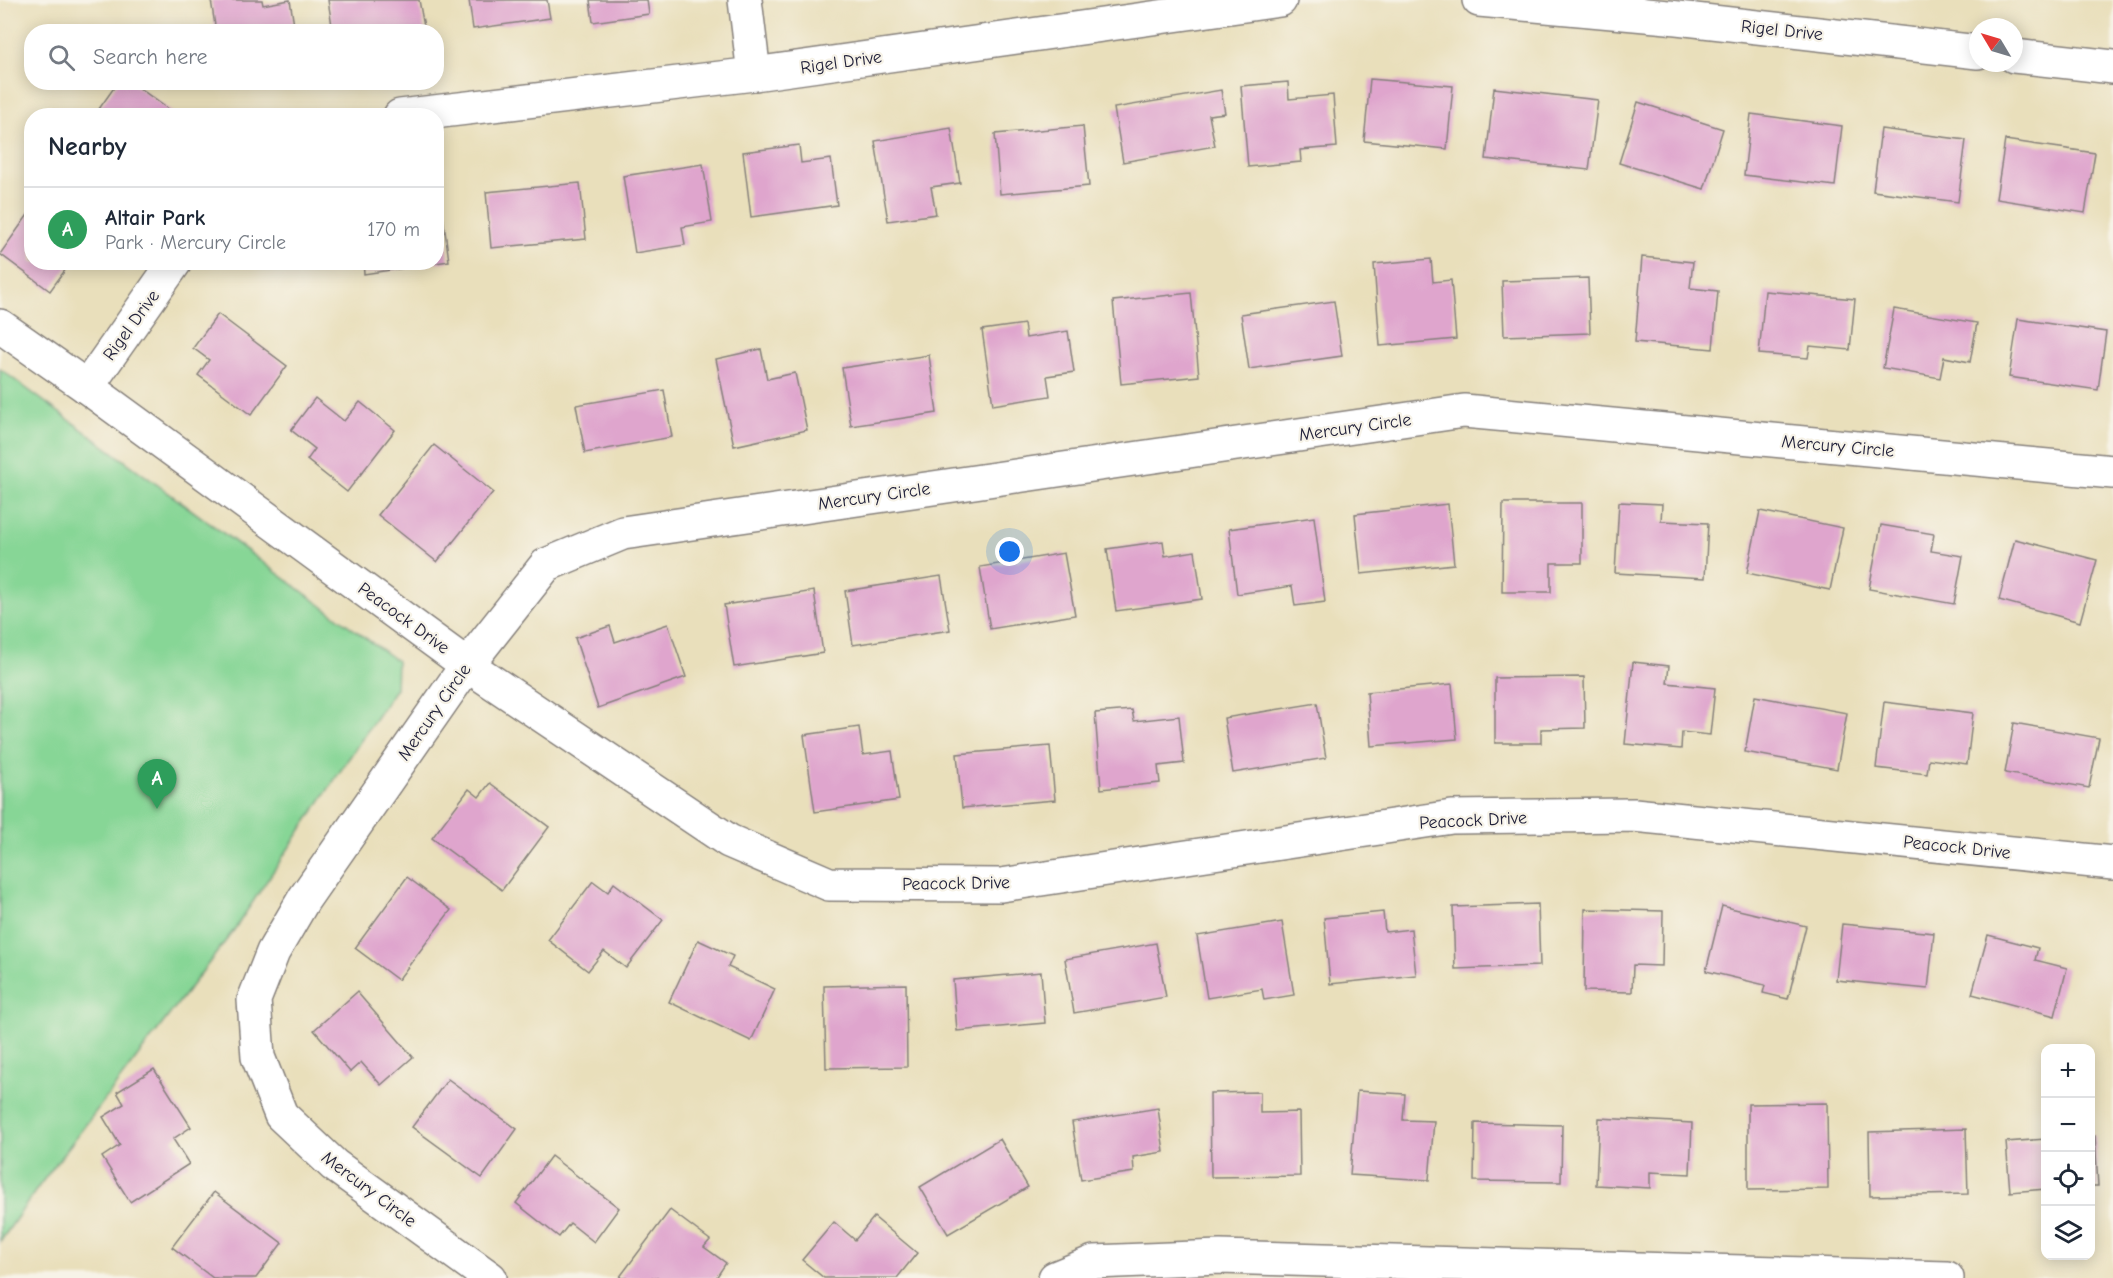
<!DOCTYPE html>
<meta charset="utf-8">
<style>
:root{--surface:#fff;--page:#f6f6f7;--text:#1f2937;--muted:#747a83;--line:#e0e1e3;--accent:#c8321e}
body{margin:0;font-family:"Comic Neue",sans-serif;background:var(--page);color:var(--text)}
.controls{position:absolute;right:18px;bottom:18px;display:grid;overflow:hidden;border-radius:12px;box-shadow:0 3px 15px #0003}
.controls button{width:54px;height:54px;display:grid;place-items:center;padding:0;border:0;border-bottom:2px solid var(--line);background:var(--surface);color:var(--text);font:30px sans-serif}
.compass{position:absolute;left:1969px;top:18px;width:54px;height:54px;border-radius:50%;background:var(--surface);box-shadow:0 3px 15px #0003;rotate:308deg}
.you{position:absolute;left:1010px;top:552px;width:21px;height:21px;margin:-15px;border:4px solid #fff;border-radius:50%;background:#1a73e8;box-shadow:0 0 0 9px #1a73e833}
.badge{display:grid;place-items:center;width:39px;height:39px;border-radius:50%;background:var(--accent);color:#fff;font-size:20px;font-weight:700}
.pin{position:absolute;translate:-50% -50px;filter:drop-shadow(0 2px 3px #0008)}
.pin::after{content:'';position:absolute;top:32px;width:21px;height:18px;background:inherit;clip-path:polygon(0 0,100% 0,50% 100%)}
.list{margin:0;padding:0;list-style:none}
h2{display:flex;justify-content:space-between;align-items:center;height:78px;margin:0;padding:0 24px;font-size:26px}
h2 small{font-size:20px;font-weight:400;color:var(--muted)}
.list li{display:grid;grid-template-columns:39px 1fr auto;gap:18px;align-items:center;box-sizing:border-box;height:84px;padding:0 24px;border-top:2px solid var(--line)}
.list b{display:block;font-size:22px;white-space:nowrap}
.list p{margin:0;font-size:20px;white-space:nowrap;color:var(--muted)}
.list em{font-size:20px;font-style:normal;color:var(--muted)}
.icon{flex:none;width:33px;height:33px;fill:none;stroke:currentColor;stroke-width:2;stroke-linecap:round;stroke-linejoin:round}
.map{position:relative;flex:none;width:2113px;height:1278px;overflow:hidden}
.search{position:absolute;background:var(--surface);box-shadow:0 3px 15px #0003;left:24px;top:24px;width:420px;height:66px;display:flex;align-items:center;gap:15px;box-sizing:border-box;padding:0 21px;border-radius:24px;color:var(--muted);font-size:22px}
.panel{position:absolute;background:var(--surface);box-shadow:0 3px 15px #0003;left:24px;top:108px;width:420px;height:162px;border-radius:24px}
.map>svg:first-child{display:block}
.green{fill:#87d696;stroke:#547c68;stroke-width:1.5}
.building{fill:#dfa5cd}
.lines{fill:none;stroke-linecap:round;stroke-linejoin:round}
.minor-casing{stroke:#86807b;stroke-width:36}
.minor{stroke:#fff;stroke-width:33}
.labels{text-anchor:middle;stroke-width:4.5;stroke-linejoin:round;paint-order:stroke}
.street-label{font-size:18px;fill:#22223b;stroke:#f7f3e8}
</style>
<div class="map">
<svg width="2113" height="1278" viewBox="0 0 2113 1278">
<rect width="100%" height="100%" fill="#f7f3e8"/>
<filter id="ink" filterUnits="userSpaceOnUse"><feTurbulence type="fractalNoise" baseFrequency=".0167" numOctaves="2"/><feDisplacementMap in="SourceGraphic" scale="12" xChannelSelector="R" yChannelSelector="G"/><feConvolveMatrix kernelMatrix="1 2 1 2 8 2 1 2 1" color-interpolation-filters="sRGB"/></filter>
<filter id="wash" filterUnits="userSpaceOnUse"><feTurbulence type="fractalNoise" baseFrequency=".008" numOctaves="4" result="noise"/><feDisplacementMap in="SourceGraphic" scale="24" xChannelSelector="R" yChannelSelector="G"/><feGaussianBlur stdDeviation="1.35" result="paint"/><feColorMatrix in="noise" values="0 0 0 0 0 0 0 0 0 0 0 0 0 0 0 0 0 1.4 0 .05"/><feComposite in="paint" operator="in"/></filter>
<g filter="url(#wash)">
<rect width="100%" height="100%" fill="#e9dfbb"/>
<polygon class="green" points="0,369 397,661 396,688 234,930 39,1186 0,1242"/>
<g id="blocks">
<g class="building">
<polygon points="211,0 262,0 263,5 290,0 295,32 216,32"/>
<polygon points="328,0 419,0 425,32 333,32"/>
<polygon points="469,0 547,0 550,18 473,29"/>
<polygon points="590,0 647,0 649,14 593,22"/>
<polygon points="1370,79 1453,86 1447,149 1364,141"/>
<polygon points="118,82 131,82 172,112 170,116 94,116"/>
<polygon points="1288,82 1289,99 1333,95 1337,147 1300,150 1301,162 1248,167 1241,86"/>
<polygon points="1494,88 1598,100 1589,170 1486,159"/>
<polygon points="1221,90 1225,113 1209,115 1215,146 1123,162 1114,108"/>
<polygon points="1638,102 1723,129 1704,189 1619,163"/>
<polygon points="1751,114 1842,126 1835,186 1744,175"/>
<polygon points="1083,126 1089,186 1000,194 995,134"/>
<polygon points="951,128 960,183 931,187 936,214 888,221 875,141"/>
<polygon points="1881,129 1966,140 1958,202 1873,191"/>
<polygon points="2005,140 2095,153 2085,213 1996,199"/>
<polygon points="799,145 801,163 831,159 837,205 751,217 743,152"/>
<polygon points="703,164 712,222 682,227 685,245 635,253 623,176"/>
<polygon points="580,183 586,239 491,248 486,192"/>
<polygon points="32,209 32,262 71,262 50,291 0,254"/>
<polygon points="443,216 449,261 436,263 436,217"/>
<polygon points="1642,257 1693,262 1690,288 1718,291 1713,349 1635,342"/>
<polygon points="1431,259 1433,282 1451,280 1456,339 1380,346 1374,264"/>
<polygon points="363,262 431,262 431,264 364,274"/>
<polygon points="1588,278 1590,333 1504,336 1502,281"/>
<polygon points="1765,291 1855,299 1850,350 1810,346 1808,358 1759,354"/>
<polygon points="1191,293 1199,376 1121,384 1113,301"/>
<polygon points="1334,301 1342,356 1249,369 1241,314"/>
<polygon points="1894,309 1977,323 1970,362 1944,357 1940,378 1883,368"/>
<polygon points="218,314 287,366 251,415 198,375 209,360 193,348"/>
<polygon points="2018,319 2106,332 2098,390 2009,377"/>
<polygon points="1024,324 1026,338 1068,331 1074,372 1047,376 1050,396 993,405 982,330"/>
<polygon points="761,349 767,379 795,373 807,430 734,446 716,359"/>
<polygon points="929,355 937,413 851,426 842,368"/>
<polygon points="664,390 672,437 585,453 576,405"/>
<polygon points="315,398 344,421 360,402 395,430 347,492 307,460 315,449 291,430"/>
<polygon points="434,445 493,492 437,562 378,515"/>
<polygon points="1619,502 1662,504 1661,521 1708,523 1705,578 1615,573"/>
<polygon points="1503,503 1582,503 1582,563 1551,563 1551,592 1502,592"/>
<polygon points="1448,504 1454,564 1361,574 1355,514"/>
<polygon points="1760,511 1843,528 1830,590 1747,573"/>
<polygon points="1314,517 1325,602 1295,606 1292,586 1237,594 1229,529"/>
<polygon points="1881,525 1934,534 1931,551 1963,556 1954,604 1869,589"/>
<polygon points="2015,539 2097,560 2080,622 1999,600"/>
<polygon points="1163,541 1165,556 1195,551 1202,599 1116,611 1107,549"/>
<polygon points="1064,553 1075,615 990,629 980,567"/>
<polygon points="941,576 950,630 853,645 845,591"/>
<polygon points="814,591 823,653 734,667 724,605"/>
<polygon points="668,624 686,677 598,708 575,638 610,626 615,642"/>
<polygon points="1633,662 1669,666 1667,683 1715,688 1710,735 1682,732 1681,749 1625,744"/>
<polygon points="1584,677 1585,728 1541,729 1541,743 1495,743 1495,678"/>
<polygon points="1452,684 1457,739 1371,746 1367,692"/>
<polygon points="1755,696 1847,713 1837,769 1745,752"/>
<polygon points="1884,702 1973,713 1967,764 1929,759 1927,774 1876,768"/>
<polygon points="1317,703 1326,758 1233,773 1224,718"/>
<polygon points="1132,710 1134,721 1179,716 1184,763 1158,766 1160,783 1101,789 1095,713"/>
<polygon points="2014,723 2099,738 2089,788 2005,773"/>
<polygon points="859,727 863,755 892,751 899,800 815,812 804,735"/>
<polygon points="1050,746 1055,800 962,808 957,754"/>
<polygon points="490,783 549,827 502,890 432,838 469,789 479,797"/>
<polygon points="407,877 451,910 398,980 355,948"/>
<polygon points="593,881 608,892 614,883 663,920 626,968 604,951 588,971 548,940"/>
<polygon points="1538,904 1540,966 1455,969 1453,907"/>
<polygon points="1722,906 1806,926 1788,999 1763,993 1765,985 1706,971"/>
<polygon points="1585,909 1663,911 1662,966 1633,965 1632,992 1584,991"/>
<polygon points="1383,912 1385,932 1411,929 1416,975 1330,984 1324,918"/>
<polygon points="1282,922 1294,995 1264,1000 1262,989 1207,998 1197,936"/>
<polygon points="1842,924 1934,933 1928,989 1836,980"/>
<polygon points="1988,935 2038,948 2035,960 2067,968 2055,1016 1972,994"/>
<polygon points="698,940 733,956 728,967 775,989 751,1041 669,1002"/>
<polygon points="1156,943 1166,997 1074,1013 1065,959"/>
<polygon points="1041,972 1045,1023 957,1031 953,980"/>
<polygon points="906,984 907,1067 826,1068 824,986"/>
<polygon points="357,992 413,1057 381,1085 361,1062 350,1072 314,1030"/>
<polygon points="154,1069 191,1127 173,1139 189,1164 130,1202 102,1157 120,1145 103,1117 124,1104 117,1092"/>
<polygon points="448,1079 517,1129 482,1178 412,1127"/>
<polygon points="1357,1091 1405,1094 1403,1120 1434,1121 1429,1180 1350,1175"/>
<polygon points="1260,1092 1260,1113 1299,1112 1300,1176 1211,1177 1210,1093"/>
<polygon points="1827,1103 1828,1189 1748,1190 1748,1104"/>
<polygon points="1158,1108 1164,1152 1133,1157 1134,1172 1081,1180 1072,1122"/>
<polygon points="1599,1118 1692,1123 1690,1174 1650,1172 1650,1188 1596,1185"/>
<polygon points="1475,1123 1562,1125 1561,1182 1474,1181"/>
<polygon points="1966,1129 1968,1194 1870,1196 1869,1132"/>
<polygon points="2090,1136 2095,1136 2098,1186 2090,1186"/>
<polygon points="1000,1139 1028,1187 948,1234 920,1187"/>
<polygon points="2046,1139 2046,1189 2010,1192 2006,1142"/>
<polygon points="551,1156 619,1208 594,1242 570,1223 559,1237 516,1203"/>
<polygon points="214,1192 282,1243 256,1278 213,1278 172,1247"/>
<polygon points="670,1210 710,1240 704,1247 726,1263 716,1278 619,1278"/>
<polygon points="874,1217 917,1253 897,1278 824,1278 802,1260 834,1222 855,1240"/>
</g>
</g>
</g>
<g filter="url(#ink)">
<use href="#blocks" fill-opacity="0" stroke="#86807b" stroke-width="1.5"/>
<g class="lines">
<g class="minor-casing">
<g id="minor">
<polyline points="745,0 754,74"/>
<polyline points="1479,0 1668,17 1978,52"/>
<polyline points="2014,56 2113,67"/>
<polyline points="400,116 754,74 1280,0"/>
<polyline points="0,326 87,387 467,665 729,841 829,884 1001,885 1452,817 1634,815 2113,863"/>
<polyline points="87,387 175,262"/>
<polyline points="490,1278 334,1165 281,1115 258,1057 254,1000 273,952 304,899 467,665 546,565 623,533 1464,411 2113,472"/>
<polyline points="1055,1278 1094,1262 1220,1257 1947,1278"/>
</g>
</g>
<use href="#minor" class="minor"/>
</g>
</g>
<g class="labels">
<g class="street-label">
<text transform="translate(1782 30) rotate(6)" y="6">Rigel Drive</text>
<text transform="translate(841 62) rotate(-8)" y="6">Rigel Drive</text>
<text transform="translate(131 325) rotate(-54)" y="6">Rigel Drive</text>
<text transform="translate(1355 427) rotate(-8)" y="6">Mercury Circle</text>
<text transform="translate(1838 446) rotate(5)" y="6">Mercury Circle</text>
<text transform="translate(874 496) rotate(-8)" y="6">Mercury Circle</text>
<text transform="translate(404 618) rotate(36)" y="6">Peacock Drive</text>
<text transform="translate(434 712) rotate(-55)" y="6">Mercury Circle</text>
<text transform="translate(1473 820) rotate(-3)" y="6">Peacock Drive</text>
<text transform="translate(1957 847) rotate(6)" y="6">Peacock Drive</text>
<text transform="translate(956 883) rotate(-1)" y="6">Peacock Drive</text>
<text transform="translate(369 1189) rotate(37)" y="6">Mercury Circle</text>
</g>
</g>
</svg>
<div class="controls">
<button>+</button>
<button>−</button>
<button><svg class="icon" aria-label="locate" viewBox="0 0 24 24"><circle cx="12" cy="12" r="6"/><path d="M12 2v4M12 18v4M2 12h4M18 12h4"/></svg></button>
<button><svg class="icon" aria-label="layers" viewBox="0 0 24 24"><path d="M12 4l9 5-9 5-9-5zM3 14l9 5 9-5"/></svg></button>
</div>
<svg class="compass" viewBox="-18 -18 36 36"><path d="M0-13l5 13h-10z" fill="#e53935"/><path d="M0 13l5-13h-10z" fill="#747a83"/></svg>
<div class="you"></div>
<div class="pin badge" style="left:157px;top:809px;background:#2e9e5b">A</div>
<div class="search"><svg class="icon" aria-label="search" viewBox="0 0 24 24"><circle cx="10" cy="10" r="6"/><path d="M15 15l6 6"/></svg>Search here</div>
<section class="panel">
<h2>Nearby<small></small></h2>
<ul class="list">
<li><span class="badge" style="background:#2e9e5b">A</span><div><b>Altair Park</b><p>Park · Mercury Circle</p></div><em>170 m</em></li>
</ul>
</section>
</div>
